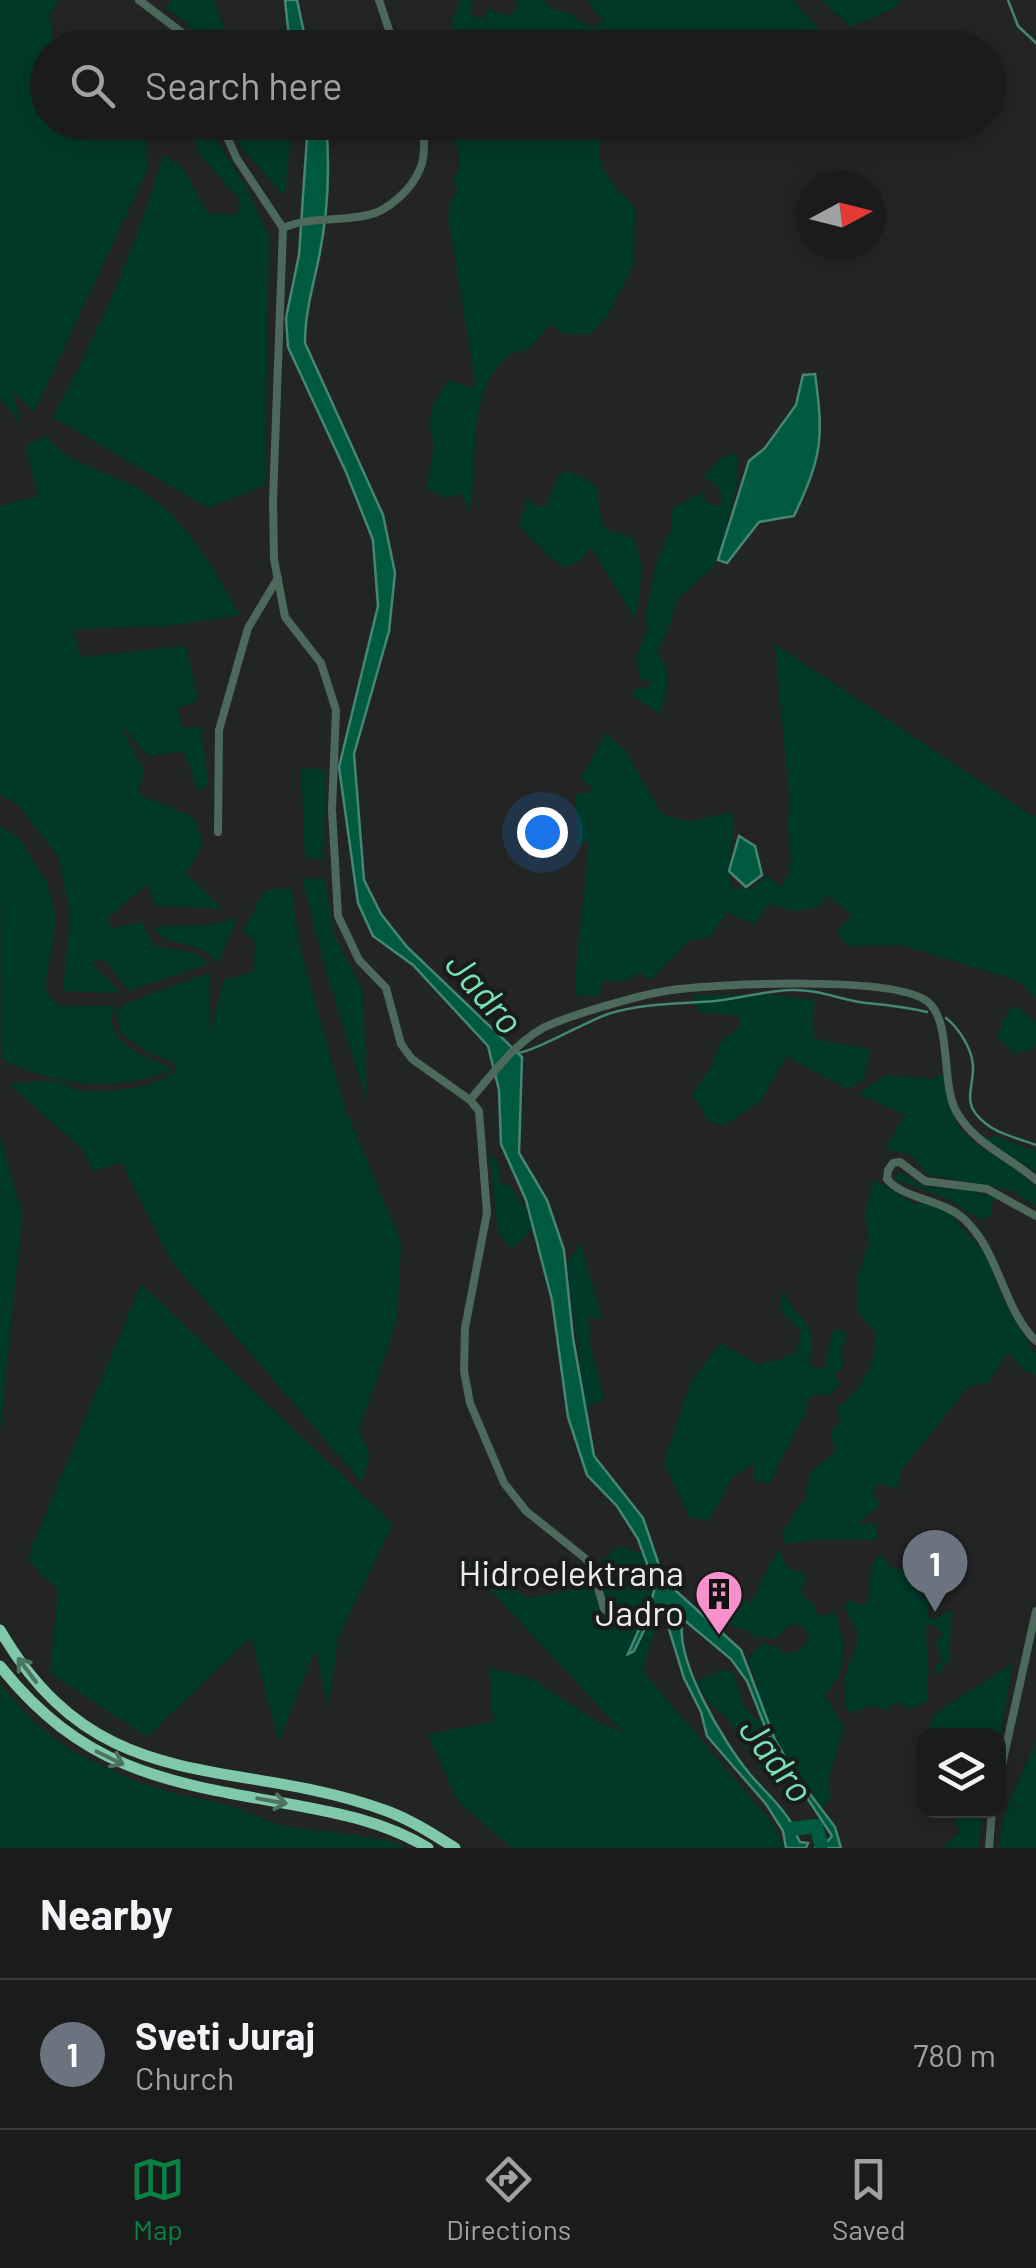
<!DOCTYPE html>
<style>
:root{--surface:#1a1c1b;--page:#272928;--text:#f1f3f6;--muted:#9fa1a3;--line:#383a3a;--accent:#0b8043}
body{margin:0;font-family:Barlow,sans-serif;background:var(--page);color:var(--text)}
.controls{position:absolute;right:30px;bottom:30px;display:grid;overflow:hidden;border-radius:20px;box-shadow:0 5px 25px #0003}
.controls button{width:90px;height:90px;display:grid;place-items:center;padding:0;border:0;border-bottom:2px solid var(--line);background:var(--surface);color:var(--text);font:50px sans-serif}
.compass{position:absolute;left:796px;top:170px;width:90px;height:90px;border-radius:50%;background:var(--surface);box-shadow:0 5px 25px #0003;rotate:83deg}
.you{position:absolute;left:542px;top:832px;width:35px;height:35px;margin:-25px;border:8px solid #fff;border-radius:50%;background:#1a73e8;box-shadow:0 0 0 15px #1a73e833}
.badge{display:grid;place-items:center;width:65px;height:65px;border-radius:50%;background:var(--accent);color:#fff;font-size:32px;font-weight:700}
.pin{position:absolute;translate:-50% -82px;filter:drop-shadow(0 2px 5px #0008)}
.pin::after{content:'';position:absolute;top:52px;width:35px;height:30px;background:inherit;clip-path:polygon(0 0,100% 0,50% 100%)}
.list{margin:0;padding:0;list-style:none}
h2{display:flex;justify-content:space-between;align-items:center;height:130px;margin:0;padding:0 40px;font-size:42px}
h2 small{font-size:32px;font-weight:400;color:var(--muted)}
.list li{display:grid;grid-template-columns:65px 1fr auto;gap:30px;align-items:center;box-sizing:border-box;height:150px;padding:0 40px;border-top:2px solid var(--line)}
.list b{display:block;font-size:38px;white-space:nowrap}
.list p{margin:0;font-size:32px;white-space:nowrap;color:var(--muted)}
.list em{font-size:32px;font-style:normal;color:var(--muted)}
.icon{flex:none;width:55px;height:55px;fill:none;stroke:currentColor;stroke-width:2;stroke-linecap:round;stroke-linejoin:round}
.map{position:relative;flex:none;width:1036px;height:1848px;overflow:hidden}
.search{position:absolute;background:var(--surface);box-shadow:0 5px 25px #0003;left:30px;right:30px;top:30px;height:110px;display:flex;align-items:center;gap:25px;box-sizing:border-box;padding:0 35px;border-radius:55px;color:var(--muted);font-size:38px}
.sheet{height:280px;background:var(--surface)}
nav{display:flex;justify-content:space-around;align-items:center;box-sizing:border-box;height:140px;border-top:2px solid var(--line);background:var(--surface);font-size:28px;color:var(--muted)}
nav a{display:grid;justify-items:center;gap:5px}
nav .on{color:var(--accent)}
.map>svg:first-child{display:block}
.green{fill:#003927}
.water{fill:#005a40;stroke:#468674;stroke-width:2.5}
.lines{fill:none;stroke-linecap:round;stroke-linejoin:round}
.stream{stroke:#468674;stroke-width:2.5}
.river{stroke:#005a40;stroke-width:14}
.minor{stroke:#4c695c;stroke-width:8}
.highway{stroke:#7fc8a9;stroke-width:11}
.oneway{stroke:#4c7262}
.labels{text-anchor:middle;stroke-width:9;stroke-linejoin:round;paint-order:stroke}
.poi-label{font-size:35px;fill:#ebedec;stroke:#191c1a;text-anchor:end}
.water-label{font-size:38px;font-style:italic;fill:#78e2b7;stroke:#191c1a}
</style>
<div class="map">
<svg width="1036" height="1848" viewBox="0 0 1036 1848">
<rect width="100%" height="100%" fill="#222524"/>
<g class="green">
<polygon points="0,0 59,0 50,14 53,47 48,48 48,122 144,122 146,127 147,170 34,412 13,391 21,427 0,397"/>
<polygon points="171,0 214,0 231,47 201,47 186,23 166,8"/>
<polygon points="460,0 473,0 470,15 483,19 489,7 496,13 512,15 518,0 545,0 548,7 566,12 592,28 603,22 587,0 792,0 822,32 802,48 443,47 455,32 452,21"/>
<polygon points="821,0 902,0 896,7 850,27"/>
<path d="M185 123H206L245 185 269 236 265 485 208 508 53 417C98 333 137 247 163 155L183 168 208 214 238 215 239 199 201 156Z"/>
<polygon points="229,123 253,123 254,126 293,123 284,196 235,140"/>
<path d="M443 123H606C587 162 611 182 635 208L634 264 607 317 590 334H565L549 325C543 332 537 343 529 348 522 352 513 351 507 357 463 397 481 462 469 513L462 493 446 498 427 489 434 444 429 425 434 404 448 380 472 388 475 380 448 217 451 199 458 192 453 179C469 158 454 142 443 123Z"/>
<path d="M46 436C67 465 108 471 139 489 188 518 212 568 240 615L167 626 73 629 80 657 186 646 198 700 177 708 183 728 201 727 208 783 199 792 183 751 148 756 118 721 144 771 138 794 194 817 203 843 186 874 223 909 156 906 147 884 108 918 111 929 141 922 155 946 196 953 208 964 128 991 110 965 100 959 91 963 121 993 63 991 70 915 59 858 18 805 0 795V506L38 496 25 445Z"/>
<path d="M730 453 738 457V482L716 564 677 600 668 630 657 651C673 672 667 690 660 714L630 694 638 688 650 687V680L640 679 636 657 647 631 646 613 656 565 671 529V509L703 492 707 503 722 507C723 491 718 485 704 477L717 461Z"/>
<path d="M569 471C612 488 590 494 606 530L632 537C648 563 639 591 635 619L591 547 580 561 564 568C546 556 535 540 519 526L527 498 536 506 545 507 559 475Z"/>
<path d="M775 644 1030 815H1036V999L1019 981 902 945 848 946 836 932 852 915 827 895 818 908 792 911 767 904 755 925 727 912 710 937 689 941 650 980 640 973 626 981H604L598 997 575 995C576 942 586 891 589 839L579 847 575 794 589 793 593 787 580 779 606 733 626 751 661 814 690 822 731 812C740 847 721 857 733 889L753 888 768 875 780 888C802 860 782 839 790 807Z"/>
<polygon points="301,768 326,770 323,859 305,858"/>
<path d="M0 826 20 839 47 883 56 918 45 988 58 1006H115C100 1042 143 1056 170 1067L168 1072C106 1092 59 1087 1 1059Z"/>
<polygon points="302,878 325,879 334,935 363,990 367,1101 328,978"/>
<path d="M291 888 299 944 345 1108 401 1242 397 1321 359 1430 370 1457 362 1483 172 1262 121 1162 93 1172 82 1149 9 1084C25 1082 41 1080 56 1082 64 1083 71 1088 79 1090 102 1094 161 1089 175 1070L174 1062 149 1053 121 1033 116 1012 122 1005 209 973V1036L224 980 254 972 255 941 243 932 265 890Z"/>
<path d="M237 918 218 963C196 936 171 951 155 930L159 926 211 925Z"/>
<polygon points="693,995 779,995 815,1000 812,1022 814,1039 871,1049 864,1080 847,1089 786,1056 762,1100 725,1125 709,1122 692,1094 712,1065 720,1043 739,1027 740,1016 698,1012"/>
<polygon points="1019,1007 1036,1022 1036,1045 1030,1051 1013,1053 997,1037 1008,1010"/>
<path d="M942 1073C956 1157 986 1139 1036 1187V1207L1011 1190 928 1175 910 1154 885 1149 905 1115 858 1094 886 1075 933 1079Z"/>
<polygon points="995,1136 1036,1151 1036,1172 984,1139"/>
<polygon points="0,1137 22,1214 0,1432"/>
<polygon points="489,1153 498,1161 501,1184 510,1185 536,1225 512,1249 498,1233"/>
<polygon points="900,1172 925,1187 973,1191 997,1198 991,1203 992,1215 980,1220 950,1200 895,1179 895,1175"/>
<path d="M873 1179 914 1204H930L948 1212 985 1253 1004 1302 1036 1356V1375L1023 1370 1008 1352 988 1383 969 1386 901 1471 897 1489 879 1483 873 1491 880 1507 867 1514 859 1524 876 1523 878 1540H810L785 1544 782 1533 805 1499 811 1471 835 1452 831 1431 841 1420 837 1408C863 1390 876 1363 876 1332L858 1314V1275L869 1242 865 1212Z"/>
<polygon points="581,1242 602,1320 588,1315 590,1345 604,1399 586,1408 567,1264"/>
<polygon points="141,1284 393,1524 338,1638 328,1709 316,1649 279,1741 251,1637 147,1737 50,1673 58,1590 27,1559"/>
<path d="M783 1290C797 1324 821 1320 809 1362L813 1369 824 1368 832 1332 836 1330 847 1333 841 1351 844 1365 834 1375 840 1383 828 1396 816 1394 807 1400 806 1411 769 1484 754 1480V1463L732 1478 709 1521 689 1517 664 1463 692 1380 720 1343 757 1364 780 1360 797 1350 801 1330 780 1311Z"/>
<polygon points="619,1546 644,1555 662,1611 642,1670 771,1822 785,1848 511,1848 457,1800 428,1734 493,1722 490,1668 531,1678 601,1724 623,1732 468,1566 497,1574 526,1598 566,1592"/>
<path d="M778 1548 789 1568 806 1575 801 1593 813 1604 819 1616 835 1613C847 1648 848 1666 825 1696L844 1726 828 1781 831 1797 823 1808H811L796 1786 761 1770 727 1718 713 1708 696 1682 720 1670 733 1672 744 1706 759 1723 757 1686 748 1659 761 1644 774 1646 785 1654 799 1650 809 1641 807 1631 799 1624 791 1625 775 1638H755L748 1631 726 1624C724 1610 727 1604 739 1596L751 1603Z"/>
<polygon points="880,1552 890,1567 910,1573 916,1591 929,1601 927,1617 936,1619 951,1610 950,1659 937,1676 935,1666 942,1661 935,1639 940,1639 942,1632 937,1627 926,1624 928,1701 910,1709 898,1702 887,1710 869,1706 847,1714 844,1679 859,1637 844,1605 851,1600 862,1605 868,1601 871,1568"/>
<polygon points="1013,1663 999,1741 998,1736 926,1735 935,1714"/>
<polygon points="0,1683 33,1722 70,1750 130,1779 169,1792 229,1805 279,1825 392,1841 405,1848 0,1848"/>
<path d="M1036 1741V1848H999C1000 1809 1022 1777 1036 1741Z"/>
<polygon points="949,1811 985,1811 978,1848 945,1848 945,1844 960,1832"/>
</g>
<g class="water">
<polygon points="285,0 297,0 307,47 290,47"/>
<path d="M308 123H326C330 167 328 213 319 257 313 287 305 312 305 343L383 515 395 573 389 631 354 754 364 880 381 914 407 947 522 1057 519 1153 547 1200 564 1250 573 1338 594 1456 643 1518 664 1580 741 1650 775 1740 797 1777 835 1827 841 1848H815L822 1834 827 1842 832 1836 772 1744 747 1681 731 1659 683 1619C673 1658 724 1743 749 1773 762 1789 780 1804 790 1821 794 1827 796 1835 800 1842L808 1843 806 1848H786L783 1831 766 1804 707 1736 701 1712 684 1678 664 1613H659L648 1622 634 1651 628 1654 652 1600 655 1585 638 1539 617 1506 587 1475 568 1417 552 1300 526 1200 501 1144 499 1090 488 1046 413 965 373 936 358 903 339 767 378 606 373 540 346 472 288 347 286 318 299 255Z"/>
<path d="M815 374C824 439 822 456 794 516L759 522 727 563 718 560 749 461 765 448 796 405 803 375Z"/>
<polygon points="739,836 755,846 762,875 746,887 729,871"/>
</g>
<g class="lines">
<g class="stream">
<polyline points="1008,0 1018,26 1036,43"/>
<path d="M946 1018C959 1028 972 1049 973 1066 974 1089 960 1103 985 1123 998 1134 1020 1139 1036 1145"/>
<path d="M517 1053C534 1052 585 1022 608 1014 643 1003 679 1004 715 1001 740 998 765 991 791 990 818 989 841 1000 866 1003 888 1005 906 1007 927 1012"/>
</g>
<polyline class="river" points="791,1829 816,1826 821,1844"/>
<g class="minor">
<polyline points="139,0 185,35 192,48"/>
<polyline points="379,0 395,48"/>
<polyline points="220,122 237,159 283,228"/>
<path d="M422 122C424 137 426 155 420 169 412 189 388 211 368 215 339 222 310 216 283 228L273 500 274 559 285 617 321 663 336 710 332 810 338 916 359 960 386 988 401 1044 412 1059 470 1100C493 1073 521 1035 554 1023 582 1012 642 994 672 990 718 984 896 975 928 1002 952 1022 941 1084 956 1111 975 1145 1009 1156 1036 1180"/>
<polyline points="218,832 219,730 248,628 278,578"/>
<polyline points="470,1100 479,1111 487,1213 465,1328 464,1371 470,1403 504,1483 526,1511 586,1559 593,1570 604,1609 613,1615"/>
<path d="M1036 1216 987 1189 925 1181 900 1162 893 1163 888 1170 887 1179C903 1199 942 1199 964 1219 1000 1252 1002 1308 1036 1341"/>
<polyline points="998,1783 1036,1611"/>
<polyline points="989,1848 992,1810"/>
</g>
<g class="highway">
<path d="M0 1630C100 1802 232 1754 387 1811 411 1820 433 1834 455 1848"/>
<path d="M0 1666C83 1770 165 1782 289 1804 338 1813 386 1822 428 1848"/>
</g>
</g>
<defs><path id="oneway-shaft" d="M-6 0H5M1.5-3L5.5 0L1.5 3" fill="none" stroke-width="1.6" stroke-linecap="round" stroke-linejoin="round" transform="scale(2.5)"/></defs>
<g class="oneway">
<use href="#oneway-shaft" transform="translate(27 1670) rotate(-127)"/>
<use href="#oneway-shaft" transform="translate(110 1758) rotate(26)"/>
<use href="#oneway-shaft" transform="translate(272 1801) rotate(10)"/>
</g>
<defs>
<g id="building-pin" transform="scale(2.5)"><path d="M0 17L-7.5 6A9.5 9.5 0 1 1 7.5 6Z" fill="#f890cc" stroke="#191c1a"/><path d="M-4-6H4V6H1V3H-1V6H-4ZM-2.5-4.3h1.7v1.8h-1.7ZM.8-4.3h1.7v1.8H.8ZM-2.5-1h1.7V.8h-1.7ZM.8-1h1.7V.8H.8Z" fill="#111"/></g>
</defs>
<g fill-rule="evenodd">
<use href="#building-pin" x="719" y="1594"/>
</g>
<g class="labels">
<g class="poi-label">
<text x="684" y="1586">Hidroelektrana<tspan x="684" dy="40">Jadro</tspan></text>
</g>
<g class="water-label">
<text transform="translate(484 993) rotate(49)" y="13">Jadro</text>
<text transform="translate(776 1760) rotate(53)" y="13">Jadro</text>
</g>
</g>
</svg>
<div class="controls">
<button><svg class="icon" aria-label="layers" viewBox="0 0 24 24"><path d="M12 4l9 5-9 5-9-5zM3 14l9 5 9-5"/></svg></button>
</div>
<svg class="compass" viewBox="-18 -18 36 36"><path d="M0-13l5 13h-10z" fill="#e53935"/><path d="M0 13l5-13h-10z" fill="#9fa1a3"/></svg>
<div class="you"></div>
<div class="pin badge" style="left:935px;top:1612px;background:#6b7280">1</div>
<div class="search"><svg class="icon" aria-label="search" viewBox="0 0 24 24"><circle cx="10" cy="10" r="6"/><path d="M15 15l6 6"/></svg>Search here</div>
</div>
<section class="sheet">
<h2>Nearby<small></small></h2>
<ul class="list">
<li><span class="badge" style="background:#6b7280">1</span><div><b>Sveti Juraj</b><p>Church</p></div><em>780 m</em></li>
</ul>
</section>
<nav>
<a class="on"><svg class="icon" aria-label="map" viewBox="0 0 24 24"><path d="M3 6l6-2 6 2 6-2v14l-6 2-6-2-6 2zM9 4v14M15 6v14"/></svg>Map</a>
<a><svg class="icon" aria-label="directions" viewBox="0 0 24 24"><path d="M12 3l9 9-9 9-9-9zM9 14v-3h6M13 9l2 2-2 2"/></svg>Directions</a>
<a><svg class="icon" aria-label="saved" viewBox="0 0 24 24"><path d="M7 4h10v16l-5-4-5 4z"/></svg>Saved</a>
</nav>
